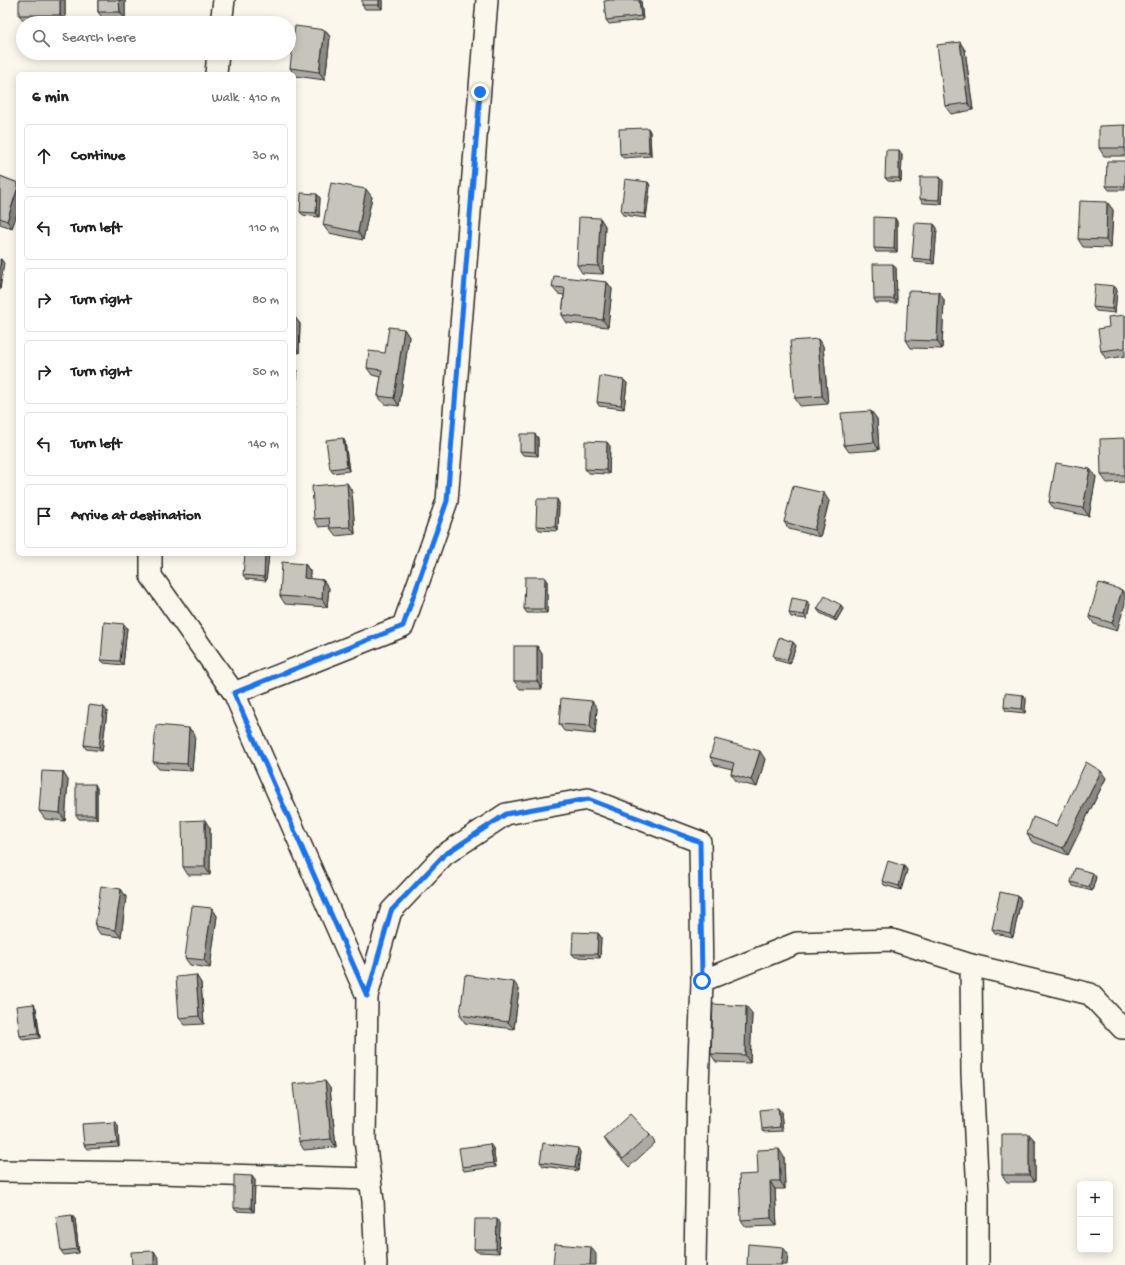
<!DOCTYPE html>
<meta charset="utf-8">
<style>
:root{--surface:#fff;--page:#f2f2f2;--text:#222;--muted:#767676;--line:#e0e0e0}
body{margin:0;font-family:"Gochi Hand",sans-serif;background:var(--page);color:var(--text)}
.controls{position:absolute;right:12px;bottom:12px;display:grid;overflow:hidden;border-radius:6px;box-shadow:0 2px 10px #0003}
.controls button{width:36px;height:36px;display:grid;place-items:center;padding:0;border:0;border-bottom:1px solid var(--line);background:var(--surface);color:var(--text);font:20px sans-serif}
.stop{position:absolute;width:12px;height:12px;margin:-9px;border:3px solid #1a73e8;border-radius:50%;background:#fff}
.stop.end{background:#1a73e8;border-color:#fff;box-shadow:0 1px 4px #0008}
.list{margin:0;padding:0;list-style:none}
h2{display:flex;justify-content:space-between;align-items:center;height:52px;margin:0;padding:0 16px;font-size:17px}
h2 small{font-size:13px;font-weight:400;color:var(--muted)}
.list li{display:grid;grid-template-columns:26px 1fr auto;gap:12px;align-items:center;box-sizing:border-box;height:64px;margin:0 8px 8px;padding:0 8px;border:1px solid var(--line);border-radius:6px}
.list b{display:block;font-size:15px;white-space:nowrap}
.list em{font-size:13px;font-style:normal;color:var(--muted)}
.icon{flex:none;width:22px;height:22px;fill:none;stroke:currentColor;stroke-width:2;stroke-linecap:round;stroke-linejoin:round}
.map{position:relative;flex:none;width:1125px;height:1265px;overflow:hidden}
.search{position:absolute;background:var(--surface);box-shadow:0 2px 10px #0003;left:16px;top:16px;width:280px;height:44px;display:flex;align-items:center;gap:10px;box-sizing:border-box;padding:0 14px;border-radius:22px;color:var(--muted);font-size:15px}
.panel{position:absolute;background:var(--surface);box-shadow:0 2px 10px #0003;left:16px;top:72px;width:280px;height:484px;border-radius:6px}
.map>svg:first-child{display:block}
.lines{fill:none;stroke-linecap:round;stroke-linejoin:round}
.minor-casing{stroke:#2b2b2b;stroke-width:24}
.minor{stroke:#fbf7ec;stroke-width:21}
.wall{fill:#aba9a2;stroke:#2b2b2b}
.shaded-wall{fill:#8b8984;stroke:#2b2b2b}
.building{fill:#c7c4bc;stroke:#2b2b2b}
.route{stroke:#1a73e8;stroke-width:5}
</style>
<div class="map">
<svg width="1125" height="1265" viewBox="0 0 1125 1265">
<rect width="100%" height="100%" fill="#fbf7ec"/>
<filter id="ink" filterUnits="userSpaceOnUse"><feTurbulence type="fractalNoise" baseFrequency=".025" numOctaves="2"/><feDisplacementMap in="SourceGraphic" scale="8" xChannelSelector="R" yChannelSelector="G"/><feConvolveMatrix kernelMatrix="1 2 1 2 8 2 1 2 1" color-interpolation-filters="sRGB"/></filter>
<g filter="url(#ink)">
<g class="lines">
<g class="minor-casing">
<g id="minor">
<polyline points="221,23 224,0"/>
<polyline points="216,74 218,53"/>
<polyline points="151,554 151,576 234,693 367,996 365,1140 373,1201 376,1265"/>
<polyline points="234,693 403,626 447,501 487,0"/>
<polyline points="971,965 972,1074 978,1194 978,1265"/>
<polyline points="702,981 797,943 892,940 971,965 1090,994 1122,1028 1125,1028"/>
<polyline points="367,996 391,911 444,855 506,814 588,799 700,842 702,981 698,1087 695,1265"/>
<polyline points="0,1171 159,1173 370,1179"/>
</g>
</g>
<use href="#minor" class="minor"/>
</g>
<g class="wall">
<polygon points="65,0 65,22 25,22 19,15"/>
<polygon points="98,0 125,0 125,19 104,20 98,12"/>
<polygon points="382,0 382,9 365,9 362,5"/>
<polygon points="641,1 643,20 609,24 606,20"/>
<polygon points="325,30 330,37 325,80 295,76 290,68"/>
<polygon points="965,50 973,110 951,114 945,106"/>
<polygon points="1125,125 1125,156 1104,156 1099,148"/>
<polygon points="648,128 650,132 651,156 623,158 620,154"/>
<polygon points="902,154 901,182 888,181 885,178"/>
<polygon points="1125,161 1125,190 1109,190 1106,186"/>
<polygon points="0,176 18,183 18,211 12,228 0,224"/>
<polygon points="940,177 943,181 942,204 923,203 920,199"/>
<polygon points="648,182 650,186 646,218 623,215 621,211"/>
<polygon points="317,194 320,198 319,217 303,215 300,212"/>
<polygon points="372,197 363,240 329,233 323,225"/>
<polygon points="1107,202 1113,210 1111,248 1083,247 1078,239"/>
<polygon points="600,218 605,226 603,274 582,273 577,265"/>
<polygon points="895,218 897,222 897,252 876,252 874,248"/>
<polygon points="934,224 937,228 934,264 915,262 912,258"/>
<polygon points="896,268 897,303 876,303 874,299"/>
<polygon points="607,282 612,289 608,327 567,323 562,315 564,295 558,294 552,287"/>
<polygon points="1117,289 1115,313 1096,311 1093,307"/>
<polygon points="944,300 942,349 911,348 906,340"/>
<polygon points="1125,315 1125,356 1106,359 1101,351"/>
<polygon points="294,316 300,324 299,353 294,352"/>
<polygon points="404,329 409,337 399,406 384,404 378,396 381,377 372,375 367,368 385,353"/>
<polygon points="823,346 828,404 800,406 795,398"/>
<polygon points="627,383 624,409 599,406 597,402"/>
<polygon points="871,411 877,419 879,450 849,452 844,445"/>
<polygon points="535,434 538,438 538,456 523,455 520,451"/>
<polygon points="343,438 345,442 349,471 333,473 330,469"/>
<polygon points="1125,438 1125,482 1107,483 1101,475"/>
<polygon points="610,446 609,474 588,473 585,469"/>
<polygon points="1090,469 1096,477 1089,516 1054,509 1049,502"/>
<polygon points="352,491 355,534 336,536 330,528 330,526 319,527 314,519"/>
<polygon points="829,501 820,537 789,529 784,522"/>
<polygon points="559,503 558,531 539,530 536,526"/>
<polygon points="269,554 266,581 246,579 243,575"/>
<polygon points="305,564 310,571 310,579 323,580 329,588 327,607 285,604 280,596"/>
<polygon points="545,577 547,580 547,613 527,613 524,609"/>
<polygon points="1125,595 1117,631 1094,624 1089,616"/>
<polygon points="810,605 807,619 791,617 789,613"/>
<polygon points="841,605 843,609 836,621 820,613 817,609"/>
<polygon points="127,628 123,665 104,663 101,660"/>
<polygon points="793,642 796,646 790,664 776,660 773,656"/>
<polygon points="537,646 542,654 542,689 520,689 514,681"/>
<polygon points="1023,695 1026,699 1025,713 1006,711 1004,707"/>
<polygon points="597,708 595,734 564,731 559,724"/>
<polygon points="107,711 102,751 86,749 84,745"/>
<polygon points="189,728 195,735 192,771 159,769 153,762"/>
<polygon points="710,757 765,759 757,787 737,782 731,774 732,769 715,765"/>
<polygon points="1106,778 1068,855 1032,842 1027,834 1056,826"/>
<polygon points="68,780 65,821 45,819 39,811"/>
<polygon points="97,788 97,819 79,819 76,815"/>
<polygon points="210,828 210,875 188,875 183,867"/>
<polygon points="904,866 907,870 901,890 884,885 882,881"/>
<polygon points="1096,877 1092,891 1073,886 1071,882"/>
<polygon points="121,889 126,897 121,937 100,934 95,926"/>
<polygon points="1018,896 1021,900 1013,937 995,933 992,929"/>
<polygon points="212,908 217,916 210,968 190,965 185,958"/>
<polygon points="598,933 601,937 600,958 575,957 572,954"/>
<polygon points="196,975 201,983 204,1024 185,1025 179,1018"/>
<polygon points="519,989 514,1029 465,1023 460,1015"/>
<polygon points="36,1008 40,1038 23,1040 20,1036"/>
<polygon points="752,1013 750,1063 716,1062 711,1054"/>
<polygon points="330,1088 336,1147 304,1150 299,1142"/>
<polygon points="781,1112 783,1131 764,1132 762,1129"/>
<polygon points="115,1122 118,1125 119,1147 87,1149 84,1145"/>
<polygon points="1029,1134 1035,1141 1035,1182 1007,1182 1002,1175"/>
<polygon points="650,1135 655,1143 629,1167 609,1146 604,1138"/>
<polygon points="493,1148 496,1167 464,1171 462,1167"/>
<polygon points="580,1152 578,1171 543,1166 540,1162"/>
<polygon points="784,1157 785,1189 775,1189 777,1226 746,1227 741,1220 758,1174"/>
<polygon points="255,1180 254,1212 236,1211 234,1208"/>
<polygon points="75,1219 79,1253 64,1255 61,1251"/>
<polygon points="500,1223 499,1253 477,1252 474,1249"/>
</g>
<g class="shaded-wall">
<polygon points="60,0 65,0 65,22 60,15"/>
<polygon points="119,0 125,0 125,19 120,12"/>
<polygon points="379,0 382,0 382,9 379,5"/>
<polygon points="639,0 641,0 641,1 643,20 641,16"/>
<polygon points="325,30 330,37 325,80 319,72"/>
<polygon points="960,42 965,50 973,110 968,103"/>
<polygon points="648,128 650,132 651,156 649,152"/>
<polygon points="899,150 902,154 901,182 899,178"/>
<polygon points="940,177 943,181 942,204 939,200"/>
<polygon points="648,182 650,186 646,218 644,214"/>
<polygon points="18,187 18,211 12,228 7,221"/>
<polygon points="366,189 372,197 363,240 358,232"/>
<polygon points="317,194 320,198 319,217 316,213"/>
<polygon points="1107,202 1113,210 1111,248 1106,240"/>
<polygon points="600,218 605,226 603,274 598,266"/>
<polygon points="895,218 897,222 897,252 894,249"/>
<polygon points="934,224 937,228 934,264 931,260"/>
<polygon points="1,259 4,263 0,290 0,268"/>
<polygon points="893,264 896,268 897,303 894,299"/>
<polygon points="607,282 612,289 608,327 603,320"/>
<polygon points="1114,286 1117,289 1115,313 1112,309"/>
<polygon points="939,292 944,300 942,349 937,341"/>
<polygon points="294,316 300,324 299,353 294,345"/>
<polygon points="404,329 409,337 399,406 394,398"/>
<polygon points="818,339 823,346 828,404 822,396"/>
<polygon points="294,366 297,370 294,409"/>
<polygon points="624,380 627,383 624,409 621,405"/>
<polygon points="871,411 877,419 879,450 874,442"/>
<polygon points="535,434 538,438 538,456 535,452"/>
<polygon points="343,438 345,442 349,471 347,467"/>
<polygon points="607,442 610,446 609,474 606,470"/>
<polygon points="1090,469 1096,477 1089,516 1083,508"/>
<polygon points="347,483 352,491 355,534 350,527"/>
<polygon points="824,493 829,501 820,537 814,530"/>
<polygon points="557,499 559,503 558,531 555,527"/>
<polygon points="265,554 269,554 266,581 264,577"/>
<polygon points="305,564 310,571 309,586 304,578"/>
<polygon points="545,577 547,580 547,613 544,609"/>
<polygon points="323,580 329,588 327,607 322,599"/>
<polygon points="1122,590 1125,595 1125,604 1117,631 1112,623"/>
<polygon points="807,601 810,605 807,619 804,615"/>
<polygon points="841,605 843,609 836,621 834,618"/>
<polygon points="124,624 127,628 123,665 120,661"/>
<polygon points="793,642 796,646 790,664 787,660"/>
<polygon points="537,646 542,654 542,689 537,681"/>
<polygon points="1023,695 1026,699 1025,713 1022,709"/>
<polygon points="592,701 597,708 595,734 590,726"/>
<polygon points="104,707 107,711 102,751 99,747"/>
<polygon points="189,728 195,735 192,771 187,764"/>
<polygon points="760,751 765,759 757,787 751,780"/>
<polygon points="1101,771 1106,778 1068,855 1063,848"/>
<polygon points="63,772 68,780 65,821 60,813"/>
<polygon points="95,784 97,788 97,819 95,815"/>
<polygon points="205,820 210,828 210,875 205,867"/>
<polygon points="904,866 907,870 901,890 899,886"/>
<polygon points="1093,873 1096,877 1092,891 1089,887"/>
<polygon points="121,889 126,897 121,937 115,930"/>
<polygon points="1018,896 1021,900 1013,937 1010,933"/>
<polygon points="212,908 217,916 210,968 204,960"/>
<polygon points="598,933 601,937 600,958 597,954"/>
<polygon points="196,975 201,983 204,1024 199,1016"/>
<polygon points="514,982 519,989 514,1029 508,1022"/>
<polygon points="34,1004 36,1008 40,1038 38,1034"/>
<polygon points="746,1006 752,1013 750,1063 745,1055"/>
<polygon points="325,1081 330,1088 336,1147 331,1139"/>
<polygon points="778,1108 781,1112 783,1131 780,1127"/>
<polygon points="115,1122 118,1125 119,1147 117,1143"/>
<polygon points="1029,1134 1035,1141 1035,1182 1029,1175"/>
<polygon points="490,1144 493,1148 496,1167 493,1163"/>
<polygon points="578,1148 580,1152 578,1171 575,1167"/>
<polygon points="779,1149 784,1157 785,1189 780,1181"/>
<polygon points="252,1176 255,1180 254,1212 251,1208"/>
<polygon points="770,1181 775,1189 777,1226 771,1218"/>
<polygon points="72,1215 75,1219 79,1253 77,1249"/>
<polygon points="497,1219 500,1223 499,1253 496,1249"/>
<polygon points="591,1247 596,1254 596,1265 590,1265"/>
<polygon points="783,1247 788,1254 787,1265 781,1265"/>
<polygon points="154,1251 159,1259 159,1265 154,1265"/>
</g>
<g class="building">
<rect x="19" y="0" width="41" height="15"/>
<polygon points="98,0 119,0 120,12 98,12"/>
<rect x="362" y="0" width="17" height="5"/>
<polygon points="611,0 639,0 641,16 606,20 604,1"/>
<polygon points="295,26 325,30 319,72 290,68"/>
<polygon points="960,42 968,103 945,106 937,45"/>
<polygon points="1125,125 1125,148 1099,148 1099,126"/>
<polygon points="648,128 649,152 620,154 619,129"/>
<polygon points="886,150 899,150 899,178 885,178"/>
<polygon points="1107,161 1125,161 1125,186 1106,186"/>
<polygon points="0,176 18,183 18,187 7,221 0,218"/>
<polygon points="920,177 940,177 939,200 920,199"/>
<polygon points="625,179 648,182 644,214 621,211"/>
<polygon points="331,183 366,189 358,232 323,225"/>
<polygon points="301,193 317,194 316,213 300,212"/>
<polygon points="1080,201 1107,202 1106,240 1078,239"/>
<polygon points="579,217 600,218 598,266 577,265"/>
<polygon points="874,217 895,218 894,249 874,248"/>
<polygon points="915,223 934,224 931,260 912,258"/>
<polygon points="0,259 1,259 0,268"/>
<polygon points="873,264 893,264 894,299 874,299"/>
<polygon points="554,276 607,282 603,320 562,315 565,288 552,287"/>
<polygon points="1095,284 1114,286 1112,309 1093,307"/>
<polygon points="908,291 939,292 937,341 906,340"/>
<polygon points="1125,315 1125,348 1101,351 1098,329 1109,327 1108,317"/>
<polygon points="389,327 404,329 394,398 378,396 382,370 367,368 369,351 385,353"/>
<polygon points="818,339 822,396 795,398 790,341"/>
<polygon points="600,376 624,380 621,405 597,402"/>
<polygon points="871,411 874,442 844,445 841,413"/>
<polygon points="520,434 535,434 535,452 520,451"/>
<polygon points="343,438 347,467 330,469 326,440"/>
<polygon points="1125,438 1125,475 1101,475 1100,439"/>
<polygon points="585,441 607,442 606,470 585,469"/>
<polygon points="1056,463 1090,469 1083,508 1049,502"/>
<polygon points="347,483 350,527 330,528 329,518 314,519 312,486"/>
<polygon points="793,486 824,493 814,530 784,522"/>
<polygon points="537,499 557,499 555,527 536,526"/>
<polygon points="245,554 265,554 264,577 243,575"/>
<polygon points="282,562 305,564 304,578 323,580 322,599 280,596"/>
<polygon points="525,577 545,577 544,609 524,609"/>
<polygon points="1099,583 1122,590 1112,623 1089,616"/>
<polygon points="825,596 841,605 834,618 817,609"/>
<polygon points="792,598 807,601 804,615 789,613"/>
<polygon points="104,622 124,624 120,661 101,660"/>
<polygon points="779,637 793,642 787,660 773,656"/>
<rect x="514" y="646" width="23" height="35"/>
<polygon points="1005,693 1023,695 1022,709 1004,707"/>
<polygon points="561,698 592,701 590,726 559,724"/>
<polygon points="89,705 104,707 99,747 84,745"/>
<polygon points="156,725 189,728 187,764 153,762"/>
<polygon points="715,739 760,751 751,780 731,774 734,763 710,757"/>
<polygon points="1086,762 1101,771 1063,848 1027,834 1033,817 1056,826"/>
<polygon points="42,771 63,772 60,813 39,811"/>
<rect x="76" y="784" width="19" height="31"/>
<polygon points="205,820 205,867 183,867 182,821"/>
<polygon points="888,861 904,866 899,886 882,881"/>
<polygon points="1075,868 1093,873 1089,887 1071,882"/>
<polygon points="101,886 121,889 115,930 95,926"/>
<polygon points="1000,892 1018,896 1010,933 992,929"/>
<polygon points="192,906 212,908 204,960 185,958"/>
<polygon points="573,932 598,933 597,954 572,954"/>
<polygon points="196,975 199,1016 179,1018 176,977"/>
<polygon points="465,975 514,982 508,1022 460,1015"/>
<polygon points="34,1004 38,1034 20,1036 16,1006"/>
<polygon points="713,1004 746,1006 745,1055 711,1054"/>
<polygon points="325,1081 331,1139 299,1142 293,1084"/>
<polygon points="778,1108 780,1127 762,1129 760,1110"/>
<polygon points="630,1114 650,1135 623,1159 604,1138"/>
<polygon points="115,1122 117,1143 84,1145 82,1124"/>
<rect x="1002" y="1134" width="27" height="41"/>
<polygon points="543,1143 578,1148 575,1167 540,1162"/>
<polygon points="490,1144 493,1163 462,1167 459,1148"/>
<polygon points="779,1149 780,1181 770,1181 771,1218 741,1220 739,1175 758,1174 757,1150"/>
<polygon points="234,1175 252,1176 251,1208 234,1208"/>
<polygon points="72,1215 77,1249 61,1251 56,1217"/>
<polygon points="475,1219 497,1219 496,1249 474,1249"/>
<polygon points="555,1244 591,1247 590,1265 553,1265"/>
<polygon points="748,1244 783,1247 781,1265 747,1265"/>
<polygon points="154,1251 154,1265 132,1265 131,1252"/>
</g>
</g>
<g class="lines" filter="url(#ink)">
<polyline class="route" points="480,92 447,501 403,626 234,693 367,996 391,911 444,855 506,814 588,799 700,842 702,981"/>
</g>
</svg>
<div class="controls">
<button>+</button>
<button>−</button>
</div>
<div class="stop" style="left:702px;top:981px"></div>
<div class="stop end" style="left:480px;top:92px"></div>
<div class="search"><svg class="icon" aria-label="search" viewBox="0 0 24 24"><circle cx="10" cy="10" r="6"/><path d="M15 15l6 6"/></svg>Search here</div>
<section class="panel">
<h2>6 min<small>Walk · 410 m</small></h2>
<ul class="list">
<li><svg class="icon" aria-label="ahead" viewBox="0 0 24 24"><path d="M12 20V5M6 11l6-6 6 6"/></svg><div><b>Continue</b></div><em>30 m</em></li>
<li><svg class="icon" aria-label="left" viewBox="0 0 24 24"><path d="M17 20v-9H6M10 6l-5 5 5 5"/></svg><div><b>Turn left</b></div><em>110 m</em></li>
<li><svg class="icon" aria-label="right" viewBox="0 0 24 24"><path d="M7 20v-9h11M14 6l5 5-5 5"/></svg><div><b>Turn right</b></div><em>80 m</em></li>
<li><svg class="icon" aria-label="right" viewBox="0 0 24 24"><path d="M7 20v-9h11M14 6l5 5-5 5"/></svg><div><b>Turn right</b></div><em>50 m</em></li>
<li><svg class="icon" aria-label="left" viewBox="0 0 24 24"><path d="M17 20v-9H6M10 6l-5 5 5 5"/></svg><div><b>Turn left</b></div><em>140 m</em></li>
<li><svg class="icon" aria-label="arrive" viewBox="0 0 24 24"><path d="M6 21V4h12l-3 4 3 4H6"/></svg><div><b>Arrive at destination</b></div></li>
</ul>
</section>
</div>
